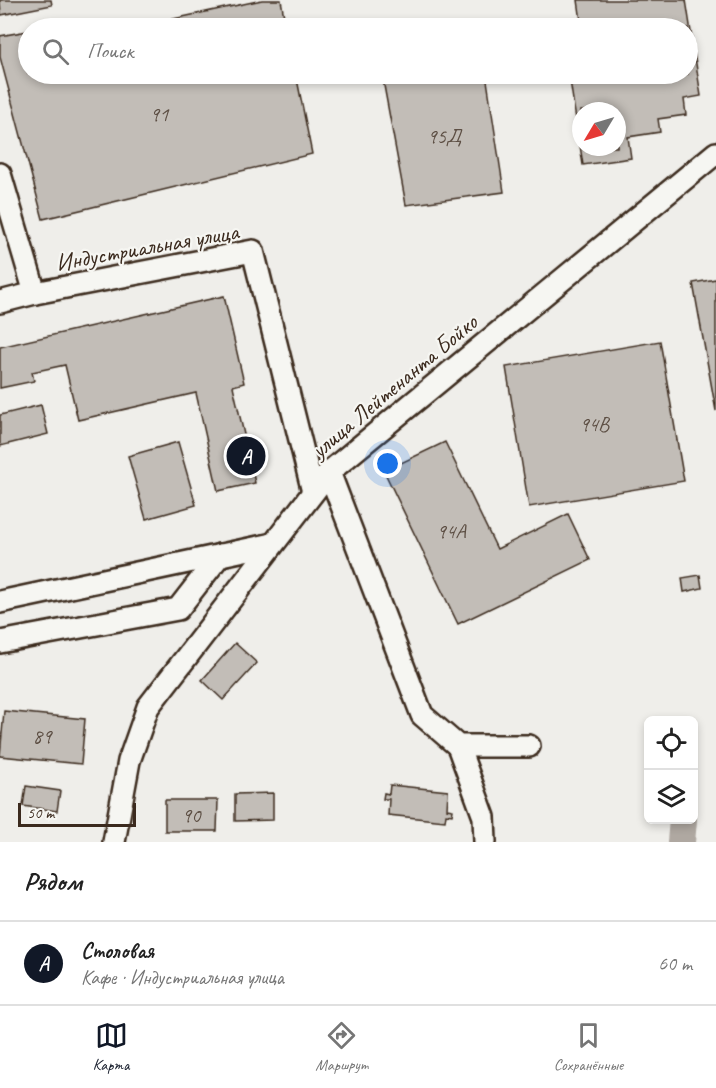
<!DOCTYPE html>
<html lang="ru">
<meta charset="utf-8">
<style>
:root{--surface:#fff;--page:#f2f2f2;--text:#222;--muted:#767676;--line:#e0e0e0;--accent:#111827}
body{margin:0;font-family:Caveat,sans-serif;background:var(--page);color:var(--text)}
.controls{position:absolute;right:18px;bottom:18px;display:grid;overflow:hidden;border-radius:9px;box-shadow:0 3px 9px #0003}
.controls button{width:54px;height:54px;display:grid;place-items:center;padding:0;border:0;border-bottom:2px solid var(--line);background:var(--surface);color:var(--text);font:30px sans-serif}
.compass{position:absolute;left:572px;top:102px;width:54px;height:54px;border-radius:50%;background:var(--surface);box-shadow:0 3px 9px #0003;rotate:232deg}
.scale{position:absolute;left:18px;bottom:15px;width:118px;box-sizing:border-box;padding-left:6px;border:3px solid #3b2a1e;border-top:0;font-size:16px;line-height:21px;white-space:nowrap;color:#3b2a1e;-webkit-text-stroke:4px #f6f6f2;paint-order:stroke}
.you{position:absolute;left:388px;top:464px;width:21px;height:21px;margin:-15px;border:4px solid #fff;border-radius:50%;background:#1a73e8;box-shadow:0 0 0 9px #1a73e833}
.badge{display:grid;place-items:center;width:39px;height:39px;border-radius:50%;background:var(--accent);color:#fff;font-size:20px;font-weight:700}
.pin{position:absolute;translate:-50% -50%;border:3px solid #fff;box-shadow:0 2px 6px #0006}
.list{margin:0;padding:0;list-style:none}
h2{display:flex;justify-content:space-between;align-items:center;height:78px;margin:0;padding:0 24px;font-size:26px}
h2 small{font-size:20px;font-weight:400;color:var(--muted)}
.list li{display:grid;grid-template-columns:39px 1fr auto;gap:18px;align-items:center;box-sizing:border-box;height:84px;padding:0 24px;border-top:2px solid var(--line)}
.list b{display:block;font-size:22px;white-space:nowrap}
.list p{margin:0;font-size:20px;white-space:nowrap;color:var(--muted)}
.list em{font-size:20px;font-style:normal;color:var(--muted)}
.icon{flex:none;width:33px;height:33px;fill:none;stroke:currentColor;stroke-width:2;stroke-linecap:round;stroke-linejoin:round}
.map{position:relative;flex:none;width:716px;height:842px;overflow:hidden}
.search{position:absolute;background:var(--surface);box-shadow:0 3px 9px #0003;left:18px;right:18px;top:18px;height:66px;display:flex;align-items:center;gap:15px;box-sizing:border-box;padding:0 21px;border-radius:33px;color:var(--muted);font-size:22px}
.sheet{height:162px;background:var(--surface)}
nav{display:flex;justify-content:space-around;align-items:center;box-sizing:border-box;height:84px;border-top:2px solid var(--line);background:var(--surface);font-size:16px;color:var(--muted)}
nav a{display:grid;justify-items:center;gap:3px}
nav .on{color:var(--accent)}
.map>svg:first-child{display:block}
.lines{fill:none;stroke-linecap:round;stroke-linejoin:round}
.river{stroke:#afa8a1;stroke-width:28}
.building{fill:#c2bdb7;stroke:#3b2a1e;stroke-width:1.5;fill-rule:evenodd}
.minor-casing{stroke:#3b2a1e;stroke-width:26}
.minor{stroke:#f6f6f2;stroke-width:21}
.labels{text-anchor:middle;stroke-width:4.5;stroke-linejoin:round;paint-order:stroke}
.number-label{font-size:21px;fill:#5d4f44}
.street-label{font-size:24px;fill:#3b2a1e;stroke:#f6f6f2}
</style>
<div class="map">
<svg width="716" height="842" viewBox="0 0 716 842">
<rect width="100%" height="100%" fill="#efeeea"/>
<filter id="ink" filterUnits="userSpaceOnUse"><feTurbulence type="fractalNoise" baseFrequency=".0167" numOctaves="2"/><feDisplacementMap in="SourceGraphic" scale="12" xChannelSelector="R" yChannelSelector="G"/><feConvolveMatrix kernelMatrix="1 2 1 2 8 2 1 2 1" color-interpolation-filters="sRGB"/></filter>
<g filter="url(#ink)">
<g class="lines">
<polyline class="river" points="681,842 683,820"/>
</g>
<g class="building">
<polygon points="0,0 51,0 52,5 1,15"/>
<polygon points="262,0 281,0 286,28 131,28"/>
<path d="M578 0H686L701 96 684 99 686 115 658 119 660 132 628 137 631 158 583 165 569 74H688V28H582ZM581 111H617V147H581Z"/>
<polygon points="28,31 28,74 296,74 312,154 43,219 0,57 0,36"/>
<polygon points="422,74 486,74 504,192 406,205 383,80"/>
<polygon points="716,279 716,411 693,283"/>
<polygon points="224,296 244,383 233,386 255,483 218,491 196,393 78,420 65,365 32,372 34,381 0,388 0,347"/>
<polygon points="660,341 684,481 529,507 506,367"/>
<polygon points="41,405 48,434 0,446 0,415"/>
<polygon points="178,442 196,505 146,519 128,456"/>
<polygon points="445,442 497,549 568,514 590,560 458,624 384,471"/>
<polygon points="700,575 702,588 684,592 682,578"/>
<polygon points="235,643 257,663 223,700 202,680"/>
<polygon points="4,711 85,719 81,764 0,756"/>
<polygon points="390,785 448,791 447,809 453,810 452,815 446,814 445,821 388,815 389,799 383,799 384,793 389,794"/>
<polygon points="26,786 60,791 57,811 23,806"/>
<polygon points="273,793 273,820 235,821 235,794"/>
<polygon points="165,800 218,800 217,831 165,831"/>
</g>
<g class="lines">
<g class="minor-casing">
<g id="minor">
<polyline points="0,174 35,293 253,251 313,492"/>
<polyline points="0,302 35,293"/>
<polyline points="329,472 422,715 458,746 529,746"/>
<polyline points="0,602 273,544"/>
<polyline points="0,642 178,609 220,555"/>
<polyline points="458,746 484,817 485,842"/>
<polyline points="114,842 129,761 148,707 329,472 716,153"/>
</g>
</g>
<use href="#minor" class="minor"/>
</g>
</g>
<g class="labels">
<g class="number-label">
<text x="159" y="121">91</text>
<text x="444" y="143">95Д</text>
<text x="594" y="431">94В</text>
<text x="451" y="538">94А</text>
<text x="42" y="743">89</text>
<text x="191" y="822">90</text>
</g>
<g class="street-label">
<text transform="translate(147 247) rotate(-10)" y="8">Индустриальная улица</text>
<text transform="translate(394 386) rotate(-40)" y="8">улица Лейтенанта Бойко</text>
</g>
</g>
</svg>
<div class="controls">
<button><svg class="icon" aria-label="locate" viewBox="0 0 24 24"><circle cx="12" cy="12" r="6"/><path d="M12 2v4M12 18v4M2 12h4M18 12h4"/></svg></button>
<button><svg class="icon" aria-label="layers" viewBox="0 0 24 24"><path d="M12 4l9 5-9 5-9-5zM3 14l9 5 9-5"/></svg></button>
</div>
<svg class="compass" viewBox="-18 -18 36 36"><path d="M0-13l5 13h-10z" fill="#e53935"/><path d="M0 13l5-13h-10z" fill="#767676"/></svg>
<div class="scale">50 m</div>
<div class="you"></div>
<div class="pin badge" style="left:246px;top:456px">A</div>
<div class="search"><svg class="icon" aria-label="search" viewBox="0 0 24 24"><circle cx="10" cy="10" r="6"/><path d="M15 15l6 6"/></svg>Поиск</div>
</div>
<section class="sheet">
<h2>Рядом<small></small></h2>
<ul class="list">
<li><span class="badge">A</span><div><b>Столовая</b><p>Кафе · Индустриальная улица</p></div><em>60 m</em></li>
</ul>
</section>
<nav>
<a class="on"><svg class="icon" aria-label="map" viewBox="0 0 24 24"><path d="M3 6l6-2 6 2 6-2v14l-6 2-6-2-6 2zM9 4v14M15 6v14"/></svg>Карта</a>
<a><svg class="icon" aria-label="directions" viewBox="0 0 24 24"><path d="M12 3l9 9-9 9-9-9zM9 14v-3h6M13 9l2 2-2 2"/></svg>Маршрут</a>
<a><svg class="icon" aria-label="saved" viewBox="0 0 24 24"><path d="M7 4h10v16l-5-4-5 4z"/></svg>Сохранённые</a>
</nav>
